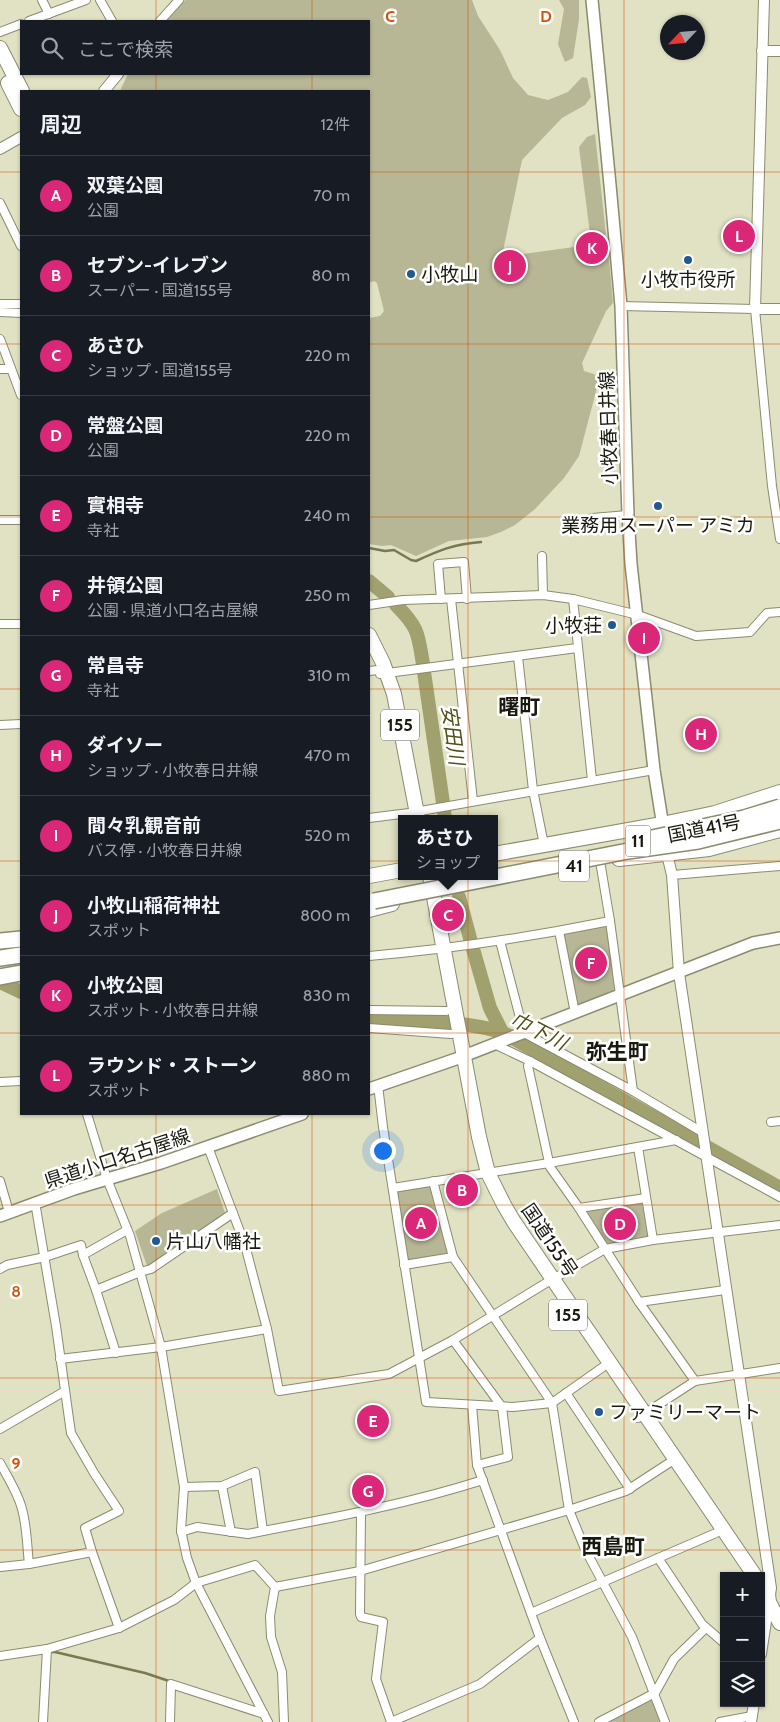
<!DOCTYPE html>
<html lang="ja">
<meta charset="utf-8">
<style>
:root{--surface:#171b24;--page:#242831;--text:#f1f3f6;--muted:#9ea1a6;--line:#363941;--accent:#db2777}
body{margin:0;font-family:Cabin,"Noto Sans JP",sans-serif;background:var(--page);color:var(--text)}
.controls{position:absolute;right:15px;bottom:15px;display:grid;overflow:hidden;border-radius:0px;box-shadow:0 1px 4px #0004}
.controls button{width:45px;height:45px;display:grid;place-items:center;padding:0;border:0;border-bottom:1px solid var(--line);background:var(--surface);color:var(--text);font:25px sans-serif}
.compass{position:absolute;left:660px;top:15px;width:45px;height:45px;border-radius:50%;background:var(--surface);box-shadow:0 1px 4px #0004;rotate:244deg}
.you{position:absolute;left:382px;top:1150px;width:18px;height:18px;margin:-12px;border:4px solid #fff;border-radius:50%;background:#1a73e8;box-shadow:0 0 0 8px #1a73e833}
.badge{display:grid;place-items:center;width:32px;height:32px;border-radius:50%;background:var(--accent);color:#fff;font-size:16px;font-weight:700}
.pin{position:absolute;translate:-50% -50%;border:2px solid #fff;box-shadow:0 1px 5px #0006}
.popup{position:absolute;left:398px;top:815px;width:100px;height:65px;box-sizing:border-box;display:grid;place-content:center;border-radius:0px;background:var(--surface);filter:drop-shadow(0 1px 4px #0005);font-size:16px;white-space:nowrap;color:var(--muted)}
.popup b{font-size:19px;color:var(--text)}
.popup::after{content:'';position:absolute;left:50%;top:100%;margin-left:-10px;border:10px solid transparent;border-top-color:var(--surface)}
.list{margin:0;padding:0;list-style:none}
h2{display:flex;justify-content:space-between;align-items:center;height:65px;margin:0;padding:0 20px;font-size:21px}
h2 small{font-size:16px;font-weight:400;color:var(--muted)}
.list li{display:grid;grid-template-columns:32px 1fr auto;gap:15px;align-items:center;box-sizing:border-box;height:80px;padding:0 20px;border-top:1px solid var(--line)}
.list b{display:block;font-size:19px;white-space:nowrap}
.list p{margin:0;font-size:16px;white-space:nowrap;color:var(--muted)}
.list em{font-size:16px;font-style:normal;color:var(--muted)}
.icon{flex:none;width:28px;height:28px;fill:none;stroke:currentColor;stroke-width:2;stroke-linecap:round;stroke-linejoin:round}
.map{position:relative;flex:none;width:780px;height:1722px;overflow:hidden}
.search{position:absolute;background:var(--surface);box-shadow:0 1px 4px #0004;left:20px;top:20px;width:350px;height:55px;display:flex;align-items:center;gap:12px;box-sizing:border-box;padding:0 18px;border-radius:0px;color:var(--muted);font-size:19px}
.panel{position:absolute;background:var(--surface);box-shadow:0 1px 4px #0004;left:20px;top:90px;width:350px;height:1025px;border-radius:0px}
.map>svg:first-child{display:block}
.green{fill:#b7b695}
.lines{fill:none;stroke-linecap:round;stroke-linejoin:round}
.stream{stroke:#787852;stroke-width:2.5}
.river{stroke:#a1a06f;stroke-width:14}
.minor-casing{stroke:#8b8b70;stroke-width:10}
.tertiary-casing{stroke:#8b8b70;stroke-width:12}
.secondary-casing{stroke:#8b8b70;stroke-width:14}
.trunk-casing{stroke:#8b8b70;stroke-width:16}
.motorway-casing{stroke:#8b8b70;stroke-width:18}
.minor{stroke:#fff;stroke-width:8}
.tertiary{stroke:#fff;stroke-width:10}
.secondary{stroke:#fff;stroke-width:11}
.trunk{stroke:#fff;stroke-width:14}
.motorway{stroke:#fff;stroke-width:15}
.motorway-bridge-casing{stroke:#8b8b70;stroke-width:18;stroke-linecap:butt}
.motorway-bridge{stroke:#fff;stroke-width:15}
.grid{fill:none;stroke:#d3530c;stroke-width:1;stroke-opacity:0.55}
.poi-dot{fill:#235991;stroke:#fff;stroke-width:2}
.labels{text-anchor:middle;stroke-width:5;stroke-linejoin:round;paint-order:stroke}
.shield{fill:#fff;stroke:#5f5e57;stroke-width:1}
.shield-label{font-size:18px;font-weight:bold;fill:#1a190f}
.poi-label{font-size:19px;fill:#1a190f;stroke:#fff;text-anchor:start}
.street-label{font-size:19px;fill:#1a190f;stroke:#fff}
.water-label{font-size:20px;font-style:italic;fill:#525016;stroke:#fff}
.quarter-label{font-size:21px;font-weight:bold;fill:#1a190f;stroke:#fff}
.grid-label{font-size:16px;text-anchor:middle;font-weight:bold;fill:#d3530c;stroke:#fff;stroke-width:5;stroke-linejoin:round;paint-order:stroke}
</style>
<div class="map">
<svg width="780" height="1722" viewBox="0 0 780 1722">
<rect width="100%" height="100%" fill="#e1e1c3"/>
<g class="green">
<polygon points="185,0 472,0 478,16 500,50 513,78 528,95 548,100 568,92 582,77 587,78 591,97 585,105 562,118 522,160 503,251 509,256 603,243 608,248 613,303 606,311 582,363 584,371 600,376 579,456 564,478 535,509 515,525 501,532 487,537 449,541 416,556 391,545 382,546 369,544 369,318 380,316 384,311 377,283 374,281 369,283 369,91 120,91 128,74 369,74 369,21 166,21"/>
<polygon points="559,0 579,0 579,19 573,58 565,62 558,44 564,9"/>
<polygon points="595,134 606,235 598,236 597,232 590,234 579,147 587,137"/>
<polygon points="610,921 620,990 575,1013 559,931"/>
<polygon points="432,1186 449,1254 407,1262 397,1192"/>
<polygon points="217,1189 226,1216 148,1269 135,1231 162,1213"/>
<polygon points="642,1202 649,1238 608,1246 584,1210"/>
<polygon points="652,1698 660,1722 611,1722 610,1719"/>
</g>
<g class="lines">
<g class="stream">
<path d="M369 548 385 551 394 550 411 560 416 561C440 550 454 544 481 542"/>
<polyline points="49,1652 55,1652 145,1673 172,1682"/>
</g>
<g class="river">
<polyline points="0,308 21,308"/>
<polyline points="369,581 388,597"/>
<path d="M396 605C419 628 418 634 423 664"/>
<polyline points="424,672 443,803"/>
<polyline points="444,811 445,819"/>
<polyline points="459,897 471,942"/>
<polyline points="473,949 490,1008 502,1032"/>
<polyline points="0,982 21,992"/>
<path d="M369 1020C414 1020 459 1020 502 1032L780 1188"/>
</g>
<g class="minor-casing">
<g id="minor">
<polyline points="42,0 49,14"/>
<polyline points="100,0 112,21"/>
<polyline points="29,21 86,0"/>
<polyline points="160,21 179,0"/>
<polyline points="0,32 21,24"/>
<polyline points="0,203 21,246"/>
<polyline points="0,304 21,304"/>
<polyline points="621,306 755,309 772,486 780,539"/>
<polyline points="0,312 21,313"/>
<polyline points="0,339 21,395"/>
<polyline points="0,369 11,369"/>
<polyline points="592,518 628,515"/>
<polyline points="0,520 21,520"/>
<polyline points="542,556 543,595"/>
<polyline points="441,599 438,564 464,562 467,599"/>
<polyline points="451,599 473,801"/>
<polyline points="573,599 592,780"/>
<polyline points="369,605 403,600 543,595 573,599 638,615 696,636 750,632 767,613 780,612"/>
<polyline points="0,624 21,624"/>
<polyline points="518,657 533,790 544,845"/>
<polyline points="369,671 378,670"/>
<polyline points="380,674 577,648"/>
<polyline points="0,725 21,724"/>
<polyline points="369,818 409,813 654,770"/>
<polyline points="600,861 610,921 633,1091"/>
<polyline points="672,875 780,866"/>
<polyline points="559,931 575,1013"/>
<polyline points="500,941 524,1033 633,1091 702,1132"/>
<path d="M369 956C450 949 531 937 610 921"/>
<polyline points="369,1010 446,1011"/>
<polyline points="369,1028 451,1034"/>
<polyline points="494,1044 530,1061 780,1197"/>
<polyline points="530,1061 528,1066 550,1167 579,1208 639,1302 695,1381"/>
<polyline points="0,1082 21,1081"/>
<polyline points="378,1085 383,1127 426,1402 513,1407 552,1403 603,1367"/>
<polyline points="87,1114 107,1179 130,1236 161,1347 184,1487 181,1530 187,1558 196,1583 268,1722"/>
<polyline points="771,1122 780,1121"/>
<polyline points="208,1147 245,1245 267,1329 279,1391 389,1374 453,1340 546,1283 605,1249 653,1240 780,1225"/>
<polyline points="638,1147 653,1240"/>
<polyline points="0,1181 9,1212"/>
<polyline points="433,1181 453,1257 552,1403 569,1510 585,1549 632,1637 665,1722"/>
<polyline points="393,1188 549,1163 676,1140"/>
<polyline points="35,1202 56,1326 71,1433 94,1473 119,1511 85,1528 92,1552 119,1628"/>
<polyline points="579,1208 646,1198"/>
<polyline points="83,1255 96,1290 140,1272 151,1269 233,1213"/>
<polyline points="404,1265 453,1257"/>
<polyline points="0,1269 7,1265 45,1257 81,1245 83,1255 127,1230"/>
<polyline points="96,1290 116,1353"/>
<polyline points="639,1302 725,1290"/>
<polyline points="453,1340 502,1407 508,1457 477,1465"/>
<polyline points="60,1359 161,1347 267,1329"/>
<polyline points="566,1393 630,1489"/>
<polyline points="472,1405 477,1465 540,1638 574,1722"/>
<polyline points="638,1418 695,1381 780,1368"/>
<polyline points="0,1429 65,1391"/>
<path d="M0 1463C8 1478 18 1493 22 1509 27 1527 27 1546 29 1564"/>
<polyline points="222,1486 231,1532"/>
<polyline points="361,1512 360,1614 361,1617 383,1622 376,1679 391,1722"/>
<path d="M263 1531C337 1517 411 1503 483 1480"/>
<polyline points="181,1532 197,1527 248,1534 263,1531 255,1472 222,1486 184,1487"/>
<polyline points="658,1558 702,1624 724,1643"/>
<polyline points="0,1567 29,1564 92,1552"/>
<polyline points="275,1587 270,1616 271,1637 282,1672 284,1722"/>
<polyline points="531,1613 716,1533"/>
<polyline points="0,1656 47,1649 119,1628 174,1600 196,1583 255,1565 275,1587 360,1571 569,1510 626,1491 669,1463"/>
<polyline points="43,1722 47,1649"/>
<polyline points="170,1722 171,1684 264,1714"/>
<polyline points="391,1722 480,1684 540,1638"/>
<polyline points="599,1722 655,1693 674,1659 706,1628"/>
<polyline points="720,1722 752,1716"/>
</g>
</g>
<g class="tertiary-casing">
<g id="tertiary">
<polyline points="764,0 755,309 780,309"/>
<polyline points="762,51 780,51"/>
<polyline points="104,91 118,74"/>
<polyline points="0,149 21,137"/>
<polyline points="667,854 672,875 679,973 771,1588 761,1654"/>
<polyline points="751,1722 754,1703"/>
</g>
</g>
<g class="secondary-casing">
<g id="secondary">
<polyline points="592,0 610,185 621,306 628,515 631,564 654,770 664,833"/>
<polyline points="369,1089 456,1059 753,943 780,938"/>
<polyline points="0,1216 74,1189 161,1163 302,1114"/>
</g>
</g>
<g class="trunk-casing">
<g id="trunk">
<polyline points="0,48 22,91"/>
<polyline points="8,83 21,109"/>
<polyline points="369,635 383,663 394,694 418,819"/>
<polyline points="494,854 662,824 715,813 780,792"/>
<polyline points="619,859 709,849 780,830"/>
<polyline points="369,876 402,870"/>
<polyline points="430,876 479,1137 488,1173 504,1205 514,1222 755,1576"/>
<polyline points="369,910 392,904"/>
<polyline points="761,1584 768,1594 769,1602 780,1623"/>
</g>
</g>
<g class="motorway-casing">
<g id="motorway">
<polyline points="0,941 21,939"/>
<polyline points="0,958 21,955"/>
<polyline points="0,977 21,973"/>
</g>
</g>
<use href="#minor" class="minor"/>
<use href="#tertiary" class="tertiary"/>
<use href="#secondary" class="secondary"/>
<use href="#trunk" class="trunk"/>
<use href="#motorway" class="motorway"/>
<g class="motorway-bridge-casing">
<g id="motorway-bridge">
<polyline points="643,840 744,818 780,807"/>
<polyline points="374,901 628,851 698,841 780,821"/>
</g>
</g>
<use href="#motorway-bridge" class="motorway-bridge"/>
</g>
<path class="grid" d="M156 0V21M312 0V21M468 0V1722M624 0V1722M156 74V91M312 74V91M0 172H21M369 172H780M0 344H21M369 344H780M0 517H21M369 517H780M0 689H21M369 689H780M0 861H21M369 861H780M0 1033H21M369 1033H780M156 1114V1722M312 1114V1722M0 1205H780M0 1378H780M0 1550H780"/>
<g class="poi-dot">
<circle cx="688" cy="260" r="5"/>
<circle cx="411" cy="274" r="5"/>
<circle cx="658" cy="506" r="5"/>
<circle cx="612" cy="625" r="5"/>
<circle cx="156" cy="1241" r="5"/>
<circle cx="599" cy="1412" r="5"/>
</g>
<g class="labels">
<g class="shield">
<rect x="381" y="709.5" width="38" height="31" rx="4"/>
<rect x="625.5" y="825.5" width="25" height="31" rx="4"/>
<rect x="559" y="850.5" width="30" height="31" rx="4"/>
<rect x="549" y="1299.5" width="38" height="31" rx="4"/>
</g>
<g class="shield-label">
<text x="400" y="731">155</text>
<text x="638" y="847">11</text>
<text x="574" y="872">41</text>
<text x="568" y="1321">155</text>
</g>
<g class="poi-label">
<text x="421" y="281">小牧山</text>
<text x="688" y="286" text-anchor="middle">小牧市役所</text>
<text x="658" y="532" text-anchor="middle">業務用スーパー アミカ</text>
<text x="602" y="632" text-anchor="end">小牧荘</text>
<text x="166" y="1248">片山八幡社</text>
<text x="609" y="1419">ファミリーマート</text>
</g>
<g class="street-label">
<text transform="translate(608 428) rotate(-92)" y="7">小牧春日井線</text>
<text transform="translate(704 828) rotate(-11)" y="7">国道41号</text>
<text transform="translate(117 1158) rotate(-18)" y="7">県道小口名古屋線</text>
<text transform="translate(550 1240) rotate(56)" y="7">国道155号</text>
</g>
<g class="water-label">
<text transform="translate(453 735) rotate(82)" y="7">安田川</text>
<text transform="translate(539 1031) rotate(27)" y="7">巾下川</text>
</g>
<g class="quarter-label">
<text x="519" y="714">曙町</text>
<text x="617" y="1059">弥生町</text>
<text x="613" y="1554">西島町</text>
</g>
</g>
<g class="grid-label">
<text x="390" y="22">C</text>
<text x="546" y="22">D</text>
<text x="16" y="1297">8</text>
<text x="16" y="1469">9</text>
</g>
</svg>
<div class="controls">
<button>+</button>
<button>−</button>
<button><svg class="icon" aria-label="layers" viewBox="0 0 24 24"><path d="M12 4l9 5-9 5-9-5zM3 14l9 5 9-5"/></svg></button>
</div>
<svg class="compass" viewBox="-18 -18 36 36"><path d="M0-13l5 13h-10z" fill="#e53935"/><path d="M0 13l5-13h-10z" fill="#9ea1a6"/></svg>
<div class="you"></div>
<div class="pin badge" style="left:421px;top:1223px">A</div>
<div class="pin badge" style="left:462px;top:1190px">B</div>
<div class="pin badge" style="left:448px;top:915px">C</div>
<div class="popup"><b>あさひ</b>ショップ</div>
<div class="pin badge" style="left:620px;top:1224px">D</div>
<div class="pin badge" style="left:373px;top:1421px">E</div>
<div class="pin badge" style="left:591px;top:963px">F</div>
<div class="pin badge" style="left:368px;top:1491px">G</div>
<div class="pin badge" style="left:701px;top:734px">H</div>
<div class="pin badge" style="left:644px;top:638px">I</div>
<div class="pin badge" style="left:510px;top:266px">J</div>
<div class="pin badge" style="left:592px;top:248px">K</div>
<div class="pin badge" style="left:739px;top:236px">L</div>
<div class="search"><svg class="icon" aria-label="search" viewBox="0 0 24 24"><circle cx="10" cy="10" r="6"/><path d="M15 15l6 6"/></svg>ここで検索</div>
<section class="panel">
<h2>周辺<small>12件</small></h2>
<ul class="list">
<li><span class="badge">A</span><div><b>双葉公園</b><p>公園</p></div><em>70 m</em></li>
<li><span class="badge">B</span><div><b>セブン-イレブン</b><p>スーパー · 国道155号</p></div><em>80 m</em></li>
<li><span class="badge">C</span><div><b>あさひ</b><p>ショップ · 国道155号</p></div><em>220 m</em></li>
<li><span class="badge">D</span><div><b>常盤公園</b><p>公園</p></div><em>220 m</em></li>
<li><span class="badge">E</span><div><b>實相寺</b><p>寺社</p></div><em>240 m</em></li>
<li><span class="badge">F</span><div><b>井領公園</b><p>公園 · 県道小口名古屋線</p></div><em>250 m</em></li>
<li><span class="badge">G</span><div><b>常昌寺</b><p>寺社</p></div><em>310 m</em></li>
<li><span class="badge">H</span><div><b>ダイソー</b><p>ショップ · 小牧春日井線</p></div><em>470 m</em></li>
<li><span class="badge">I</span><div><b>間々乳観音前</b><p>バス停 · 小牧春日井線</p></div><em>520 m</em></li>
<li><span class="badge">J</span><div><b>小牧山稲荷神社</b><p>スポット</p></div><em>800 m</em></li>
<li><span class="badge">K</span><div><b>小牧公園</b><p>スポット · 小牧春日井線</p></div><em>830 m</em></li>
<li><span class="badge">L</span><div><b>ラウンド・ストーン</b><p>スポット</p></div><em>880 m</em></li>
</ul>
</section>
</div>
